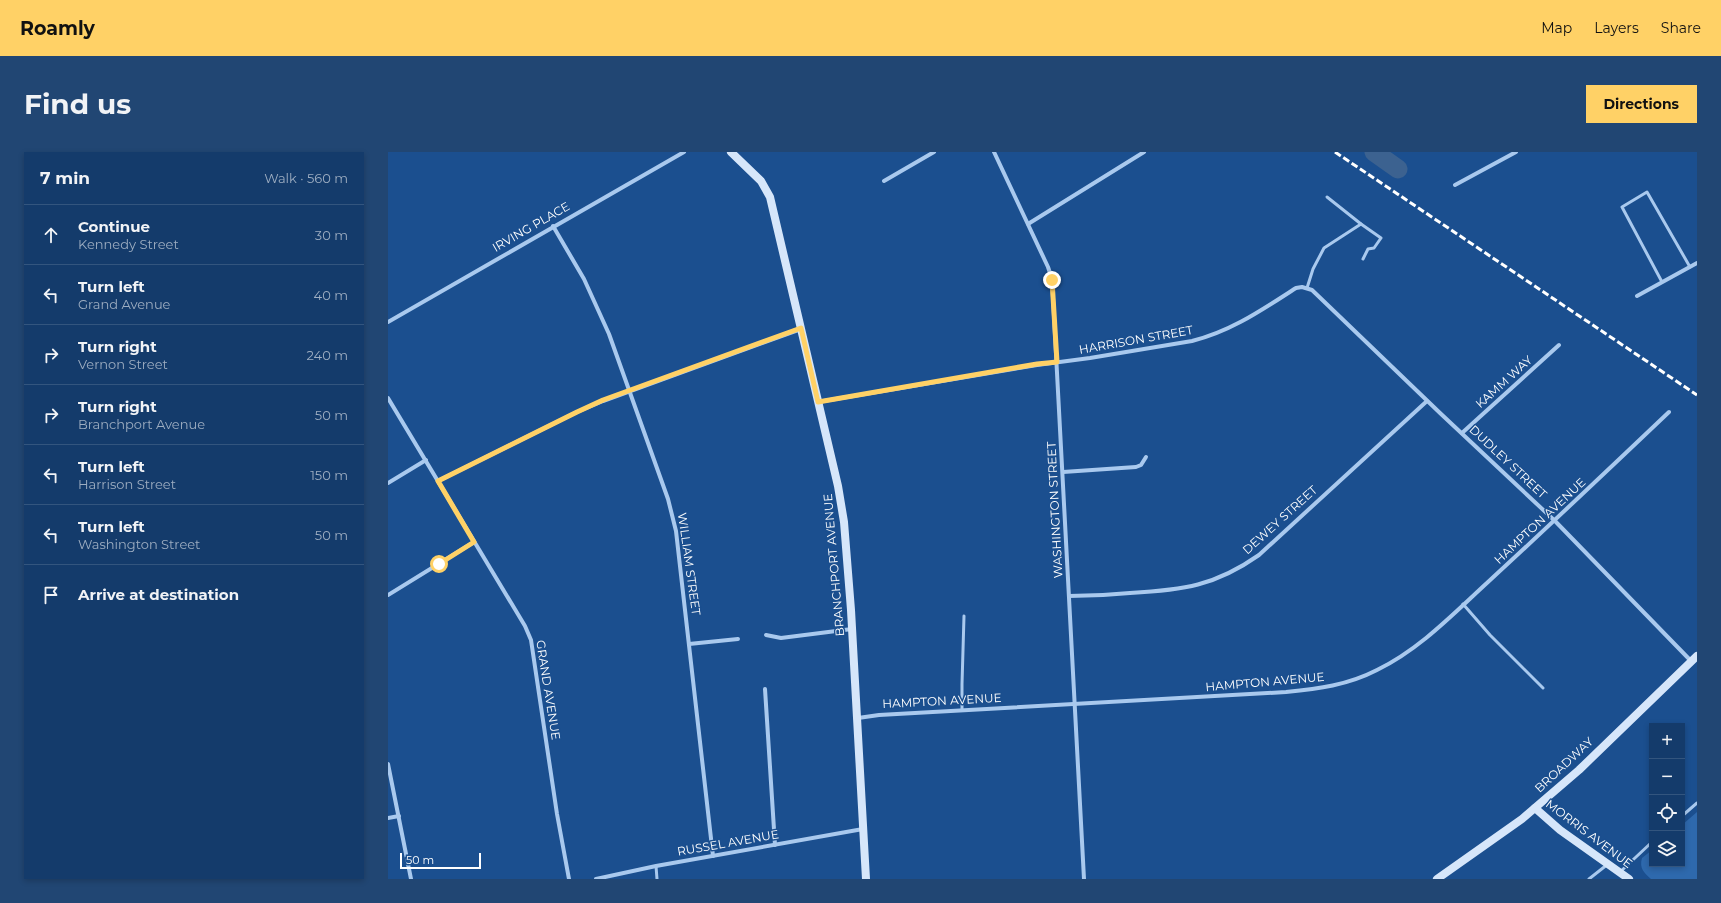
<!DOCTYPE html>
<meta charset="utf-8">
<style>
:root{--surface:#143b6b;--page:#214673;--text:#f1f3f6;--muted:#9dadc1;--line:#33557e;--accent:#ffd166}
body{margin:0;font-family:Montserrat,sans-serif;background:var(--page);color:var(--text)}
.controls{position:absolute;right:12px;bottom:12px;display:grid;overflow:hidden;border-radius:0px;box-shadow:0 2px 6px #0003}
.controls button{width:36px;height:36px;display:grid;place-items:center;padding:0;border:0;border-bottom:1px solid var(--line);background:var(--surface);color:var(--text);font:20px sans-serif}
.scale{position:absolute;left:12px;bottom:10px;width:81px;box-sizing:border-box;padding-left:4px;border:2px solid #fff;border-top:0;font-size:11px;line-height:14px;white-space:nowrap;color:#fff;-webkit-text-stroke:3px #1b4f8f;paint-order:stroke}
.stop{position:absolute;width:12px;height:12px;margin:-9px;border:3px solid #ffd166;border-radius:50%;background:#fff}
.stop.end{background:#ffd166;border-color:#fff;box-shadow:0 1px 4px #0008}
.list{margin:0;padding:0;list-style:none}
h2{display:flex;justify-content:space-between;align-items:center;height:52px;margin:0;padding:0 16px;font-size:17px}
h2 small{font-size:13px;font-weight:400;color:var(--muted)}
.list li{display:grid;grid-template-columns:26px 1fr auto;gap:12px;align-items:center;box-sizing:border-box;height:60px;padding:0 16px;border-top:1px solid var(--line)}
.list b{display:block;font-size:15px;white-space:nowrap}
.list p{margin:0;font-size:13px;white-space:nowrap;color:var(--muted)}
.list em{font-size:13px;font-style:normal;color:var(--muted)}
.icon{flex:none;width:22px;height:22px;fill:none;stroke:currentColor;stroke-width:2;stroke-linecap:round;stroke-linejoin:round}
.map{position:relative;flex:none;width:1309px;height:727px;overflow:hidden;border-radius:0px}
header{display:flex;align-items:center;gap:24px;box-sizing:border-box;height:56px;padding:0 20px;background:var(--accent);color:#111}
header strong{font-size:19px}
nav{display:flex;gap:22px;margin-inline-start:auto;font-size:14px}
.intro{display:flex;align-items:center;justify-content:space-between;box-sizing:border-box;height:96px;padding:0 24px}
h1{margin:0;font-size:28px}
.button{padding:10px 18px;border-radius:0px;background:var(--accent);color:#111;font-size:14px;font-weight:700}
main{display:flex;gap:24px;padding:0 24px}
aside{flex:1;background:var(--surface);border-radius:0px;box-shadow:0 2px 6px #0003}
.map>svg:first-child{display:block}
.green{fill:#2e69ad}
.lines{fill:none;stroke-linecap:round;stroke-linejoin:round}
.river{stroke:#3c6290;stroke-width:19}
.lane{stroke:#a9c9ee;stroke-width:3}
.street{stroke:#a9c9ee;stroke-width:4}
.secondary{stroke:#d6e6fa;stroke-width:8}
.rail{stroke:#fff;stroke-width:3;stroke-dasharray:7 3;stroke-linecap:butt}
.route{stroke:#ffd166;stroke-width:5}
.labels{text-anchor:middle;stroke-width:3;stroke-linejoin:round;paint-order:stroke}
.street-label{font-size:12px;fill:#fff;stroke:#1b4f8f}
</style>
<header>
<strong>Roamly</strong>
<nav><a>Map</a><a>Layers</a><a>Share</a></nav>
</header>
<div class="intro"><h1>Find us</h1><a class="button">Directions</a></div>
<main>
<aside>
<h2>7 min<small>Walk · 560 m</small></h2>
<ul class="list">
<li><svg class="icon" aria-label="ahead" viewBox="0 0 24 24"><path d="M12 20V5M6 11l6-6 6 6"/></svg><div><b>Continue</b><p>Kennedy Street</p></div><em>30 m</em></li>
<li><svg class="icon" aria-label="left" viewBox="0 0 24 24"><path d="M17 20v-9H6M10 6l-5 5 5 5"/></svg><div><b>Turn left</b><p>Grand Avenue</p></div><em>40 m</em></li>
<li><svg class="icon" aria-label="right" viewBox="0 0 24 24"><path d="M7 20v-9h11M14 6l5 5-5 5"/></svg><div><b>Turn right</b><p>Vernon Street</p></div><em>240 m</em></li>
<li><svg class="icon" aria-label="right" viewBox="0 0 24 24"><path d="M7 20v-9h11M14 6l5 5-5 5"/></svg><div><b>Turn right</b><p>Branchport Avenue</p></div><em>50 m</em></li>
<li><svg class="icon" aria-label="left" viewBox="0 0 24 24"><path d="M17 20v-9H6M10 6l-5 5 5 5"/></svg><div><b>Turn left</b><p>Harrison Street</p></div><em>150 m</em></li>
<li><svg class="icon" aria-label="left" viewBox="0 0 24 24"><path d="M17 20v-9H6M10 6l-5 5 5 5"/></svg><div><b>Turn left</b><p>Washington Street</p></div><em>50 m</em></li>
<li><svg class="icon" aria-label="arrive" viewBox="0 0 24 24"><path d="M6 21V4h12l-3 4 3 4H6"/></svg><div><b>Arrive at destination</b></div></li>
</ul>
</aside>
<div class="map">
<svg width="1309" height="727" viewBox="0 0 1309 727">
<rect width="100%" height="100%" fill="#1b4f8f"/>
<path class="green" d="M1309 660V727H1263C1256 721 1251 716 1254 706L1264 698V712H1294V673Z"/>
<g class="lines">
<polyline class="river" points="986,0 1010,17"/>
<g class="lane">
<polyline points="939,45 973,72"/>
<polyline points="1274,130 1234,55 1259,40 1302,115"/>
<polyline points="919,136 925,117 936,96 973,72 993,86 986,96 980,97 975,107"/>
<polyline points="1075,452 1102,483 1155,536"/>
<polyline points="574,558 574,532 576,464"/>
<polyline points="1294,664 1309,651"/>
<polyline points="268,714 269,727"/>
<polyline points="1232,720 1264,690"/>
<polyline points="1201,727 1220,712"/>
</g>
<g class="street">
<polyline points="606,0 660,115 664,127 696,727"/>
<polyline points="496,29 546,0"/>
<polyline points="1067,33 1128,0"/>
<polyline points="640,72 756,0"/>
<polyline points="165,74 196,127 221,182 280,347 288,379 325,704"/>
<polyline points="1249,144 1309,111"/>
<polyline points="0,170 296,0"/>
<polyline points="0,246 137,474 143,488 169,662 181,727"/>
<path d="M430 250 649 213 702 206 804 189C844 179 875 157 908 136L914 135 924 138 1052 261 1167 369 1304 510"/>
<polyline points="1074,281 1171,193"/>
<polyline points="675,320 748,315 753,313 758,305"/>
<polyline points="50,329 189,260 215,249 413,177"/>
<polyline points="0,331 38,308"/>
<polyline points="0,443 86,390"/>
<path d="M681 444C702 444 722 443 742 441 795 438 827 434 871 403L1039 249"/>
<polyline points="378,483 393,486 464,477"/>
<polyline points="301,492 350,487"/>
<polyline points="377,537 387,693"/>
<path d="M470 566 491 563 898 540C930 537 960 533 989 518 1032 497 1065 462 1100 430 1161 374 1221 317 1281 260"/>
<polyline points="0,612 23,727"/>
<polyline points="0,666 11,664"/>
<polyline points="208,727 268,714 475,677"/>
</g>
<g class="secondary">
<polyline points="343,0 373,29 382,45 450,334 456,370 463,458 478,727"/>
<polyline points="1147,656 1172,678 1241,727"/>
<polyline points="1049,727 1134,667 1191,618 1309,504"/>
</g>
<polyline class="rail" points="947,0 1309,243"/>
</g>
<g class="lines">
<polyline class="route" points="51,412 86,390 50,329 189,260 215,248 413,176 430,250 649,212 669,210 664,128"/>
</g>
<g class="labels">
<g class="street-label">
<text transform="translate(143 75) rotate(-30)" y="4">IRVING PLACE</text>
<text transform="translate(748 188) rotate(-10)" y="4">HARRISON STREET</text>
<text transform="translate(1116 230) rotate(-42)" y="4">KAMM WAY</text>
<text transform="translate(1120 310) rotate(43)" y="4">DUDLEY STREET</text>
<text transform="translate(667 358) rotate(-93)" y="4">WASHINGTON STREET</text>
<text transform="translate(892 368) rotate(-42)" y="4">DEWEY STREET</text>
<text transform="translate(1152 369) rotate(-43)" y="4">HAMPTON AVENUE</text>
<text transform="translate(301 412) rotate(82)" y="4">WILLIAM STREET</text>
<text transform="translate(446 413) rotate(-95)" y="4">BRANCHPORT AVENUE</text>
<text transform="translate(877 530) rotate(-5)" y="4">HAMPTON AVENUE</text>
<text transform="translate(160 538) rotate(81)" y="4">GRAND AVENUE</text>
<text transform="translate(554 549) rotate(-3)" y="4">HAMPTON AVENUE</text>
<text transform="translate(1176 613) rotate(-43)" y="4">BROADWAY</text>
<text transform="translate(1201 682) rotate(37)" y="4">MORRIS AVENUE</text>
<text transform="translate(340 691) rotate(-10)" y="4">RUSSEL AVENUE</text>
</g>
</g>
</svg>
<div class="controls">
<button>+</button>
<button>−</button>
<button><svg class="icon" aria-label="locate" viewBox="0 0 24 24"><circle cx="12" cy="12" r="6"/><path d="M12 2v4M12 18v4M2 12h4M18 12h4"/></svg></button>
<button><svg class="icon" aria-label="layers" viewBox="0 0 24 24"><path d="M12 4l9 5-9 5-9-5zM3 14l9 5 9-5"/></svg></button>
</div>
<div class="scale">50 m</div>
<div class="stop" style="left:51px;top:412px"></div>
<div class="stop end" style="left:664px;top:128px"></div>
</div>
</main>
